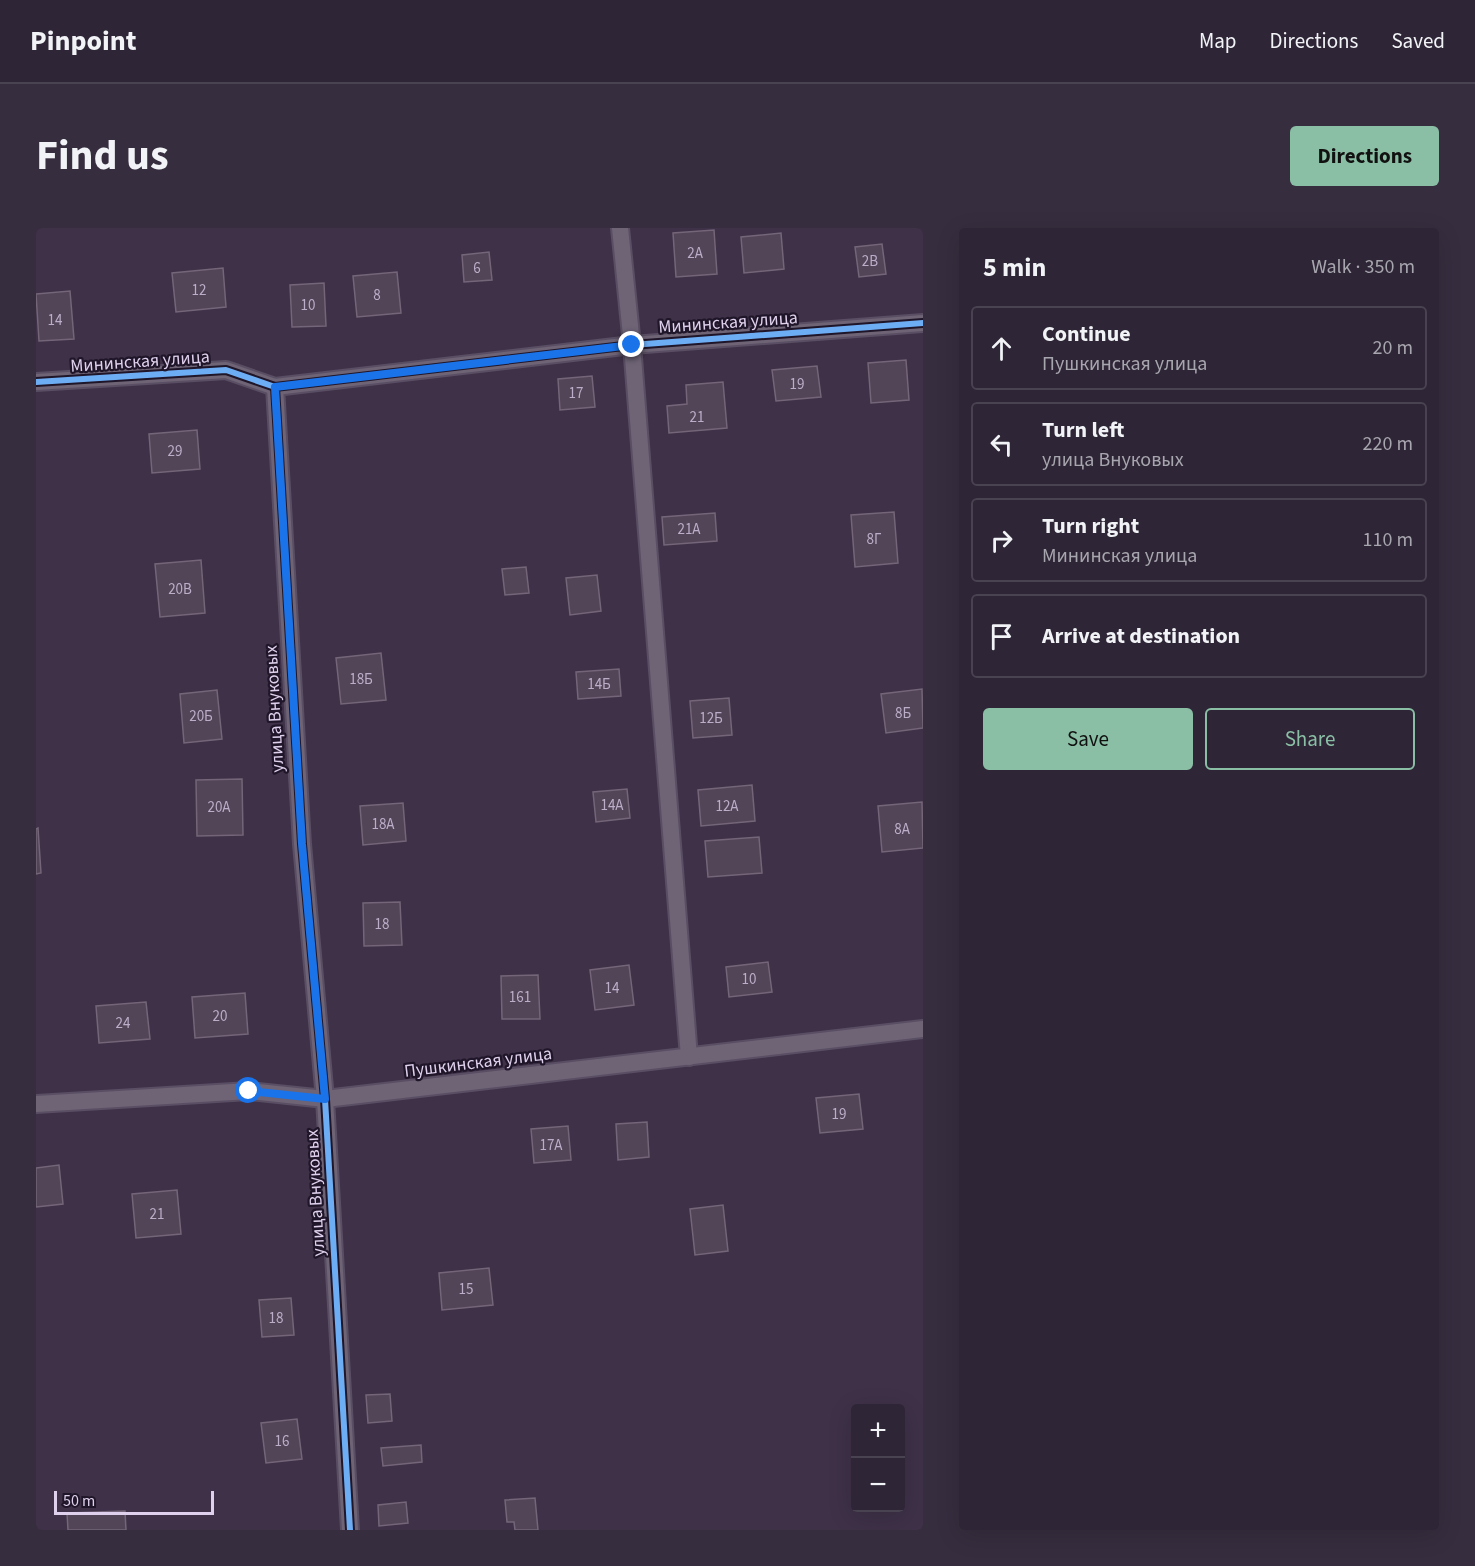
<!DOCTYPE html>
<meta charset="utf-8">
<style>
:root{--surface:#2e2536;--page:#362d3e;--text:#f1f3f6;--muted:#a7a5ad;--line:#494251;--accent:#8abfa5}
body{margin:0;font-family:"Source Sans 3",sans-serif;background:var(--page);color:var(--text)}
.controls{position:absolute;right:18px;bottom:18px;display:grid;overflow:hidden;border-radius:6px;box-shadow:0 6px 24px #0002}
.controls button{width:54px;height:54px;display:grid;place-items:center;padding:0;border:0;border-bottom:2px solid var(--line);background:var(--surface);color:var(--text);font:30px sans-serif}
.scale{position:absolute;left:18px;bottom:15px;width:160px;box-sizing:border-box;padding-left:6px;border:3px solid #dfd1ed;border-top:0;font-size:16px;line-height:21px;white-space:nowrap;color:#dfd1ed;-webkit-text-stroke:4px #201629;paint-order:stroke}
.stop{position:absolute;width:18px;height:18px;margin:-14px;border:4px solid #1a73e8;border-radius:50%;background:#fff}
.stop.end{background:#1a73e8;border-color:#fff;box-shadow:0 2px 6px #0008}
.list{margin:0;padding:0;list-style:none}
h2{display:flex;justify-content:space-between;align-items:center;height:78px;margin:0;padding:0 24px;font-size:26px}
h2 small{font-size:20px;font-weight:400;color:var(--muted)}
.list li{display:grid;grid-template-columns:39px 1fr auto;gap:18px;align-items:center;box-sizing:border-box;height:84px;margin:0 12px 12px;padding:0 12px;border:2px solid var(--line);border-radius:6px}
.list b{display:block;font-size:22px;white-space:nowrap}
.list p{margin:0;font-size:20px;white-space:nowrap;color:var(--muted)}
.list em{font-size:20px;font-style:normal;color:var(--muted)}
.actions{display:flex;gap:12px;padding:18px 24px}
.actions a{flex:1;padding:14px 0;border:2px solid var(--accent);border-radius:6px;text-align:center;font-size:21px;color:var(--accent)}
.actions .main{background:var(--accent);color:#111}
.icon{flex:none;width:33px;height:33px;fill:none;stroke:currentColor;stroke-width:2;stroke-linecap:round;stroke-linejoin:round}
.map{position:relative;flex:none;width:887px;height:1302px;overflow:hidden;border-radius:6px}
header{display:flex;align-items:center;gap:36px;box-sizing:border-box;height:84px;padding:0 30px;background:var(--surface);border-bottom:2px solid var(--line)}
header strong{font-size:28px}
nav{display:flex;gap:33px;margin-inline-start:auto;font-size:21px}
.intro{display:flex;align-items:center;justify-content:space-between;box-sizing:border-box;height:144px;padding:0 36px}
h1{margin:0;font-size:42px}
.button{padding:15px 27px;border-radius:6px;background:var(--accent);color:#111;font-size:21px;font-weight:700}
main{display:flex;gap:36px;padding:0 36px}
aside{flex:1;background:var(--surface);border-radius:6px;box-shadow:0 6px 24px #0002}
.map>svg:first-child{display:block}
.building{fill:#534558;stroke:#746578;stroke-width:1.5}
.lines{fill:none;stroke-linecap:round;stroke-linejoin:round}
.street-casing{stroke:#594e63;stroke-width:20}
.street{stroke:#6e6476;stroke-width:16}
.cycleway-casing{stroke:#201629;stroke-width:10}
.cycleway{stroke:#6dadf4;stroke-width:6}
.route{stroke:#1a73e8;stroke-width:8}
.labels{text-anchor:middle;stroke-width:4.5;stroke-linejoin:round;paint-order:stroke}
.number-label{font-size:15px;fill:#bcaec8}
.street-label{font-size:18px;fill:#dfd1ed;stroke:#201629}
</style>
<header>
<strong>Pinpoint</strong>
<nav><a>Map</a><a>Directions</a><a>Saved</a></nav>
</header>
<div class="intro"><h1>Find us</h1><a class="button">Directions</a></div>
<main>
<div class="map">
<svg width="887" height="1302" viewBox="0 0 887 1302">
<rect width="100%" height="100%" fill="#3e3148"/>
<g class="building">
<polygon points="678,2 681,46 640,49 637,5"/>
<polygon points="745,5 748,41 708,45 705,9"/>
<polygon points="846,16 850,46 823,49 819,19"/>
<polygon points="453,24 456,52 428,54 426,27"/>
<polygon points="187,40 190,79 140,84 136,45"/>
<polygon points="361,44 365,85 321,89 317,48"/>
<polygon points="288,55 290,98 256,99 254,57"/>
<polygon points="34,63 38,111 3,113 0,66"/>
<polygon points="870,132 873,172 835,175 832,135"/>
<polygon points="781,138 785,169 740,173 736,142"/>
<polygon points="556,148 559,179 524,182 522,151"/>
<polygon points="687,154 691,200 633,205 631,178 651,176 650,157"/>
<polygon points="161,202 164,241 116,245 113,206"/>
<polygon points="858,284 862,335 819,339 815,287"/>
<polygon points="679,285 681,313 628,317 626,289"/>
<polygon points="165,332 169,385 124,389 119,336"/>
<polygon points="490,339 493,365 469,367 466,341"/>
<polygon points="561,347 565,383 534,387 530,350"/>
<polygon points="345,425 350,472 305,476 300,430"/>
<polygon points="583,441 585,468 542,471 540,444"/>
<polygon points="886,461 887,500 850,505 845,466"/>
<polygon points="181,462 186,511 148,515 144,466"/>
<polygon points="693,470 696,507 657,510 654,473"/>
<polygon points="206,551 207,607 161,608 160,552"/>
<polygon points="716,557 719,593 665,598 662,562"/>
<polygon points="591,561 594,590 560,594 557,564"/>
<polygon points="886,574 887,620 846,624 842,578"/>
<polygon points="367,575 370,613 327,617 324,578"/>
<polygon points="2,600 5,645 0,646 0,601"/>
<polygon points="723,609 726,645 672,649 669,613"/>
<polygon points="364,674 366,717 328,718 327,675"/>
<polygon points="732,734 736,764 693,769 690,739"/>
<polygon points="593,737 598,777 559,782 554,742"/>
<polygon points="502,747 504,791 466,791 465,748"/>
<polygon points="209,765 212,806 159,810 156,769"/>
<polygon points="110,774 114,811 63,815 60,778"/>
<polygon points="823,866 827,901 784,905 780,870"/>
<polygon points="611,894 613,929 582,932 580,896"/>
<polygon points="532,898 535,932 498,935 495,901"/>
<polygon points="23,937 27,976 0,979 0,940"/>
<polygon points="141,962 145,1006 100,1010 96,966"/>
<polygon points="687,977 692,1023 659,1027 654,981"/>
<polygon points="453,1040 457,1077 406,1082 403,1045"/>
<polygon points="255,1070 258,1107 226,1109 223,1072"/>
<polygon points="354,1166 356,1193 332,1195 330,1167"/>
<polygon points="261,1191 266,1231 230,1235 225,1195"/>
<polygon points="385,1217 386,1234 347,1238 345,1220"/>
<polygon points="499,1270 502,1302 479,1302 478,1294 471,1294 469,1272"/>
<polygon points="370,1274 372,1295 343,1298 342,1277"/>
<polygon points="89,1283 90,1302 32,1302 31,1285"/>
</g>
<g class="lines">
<g class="street-casing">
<g id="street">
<polyline points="584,0 596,117 653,829"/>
<polyline points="0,154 190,142 239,159 596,117 887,95"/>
<polyline points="239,159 266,616 289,871 314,1302"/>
<polyline points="0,876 213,863 289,871 887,801"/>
</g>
</g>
<use href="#street" class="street"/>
<g class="cycleway-casing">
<g id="cycleway">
<polyline points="0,154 190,142 239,159 596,117 887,95"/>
<polyline points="239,159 266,616 289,871 314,1302"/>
</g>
</g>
<use href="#cycleway" class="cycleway"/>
</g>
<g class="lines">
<polyline class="route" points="213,863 289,871 266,616 239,159 596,117"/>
</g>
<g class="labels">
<g class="number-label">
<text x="659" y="30">2А</text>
<text x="834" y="38">2В</text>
<text x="441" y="45">6</text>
<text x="163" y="67">12</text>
<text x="341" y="72">8</text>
<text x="272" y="82">10</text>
<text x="19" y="97">14</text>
<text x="761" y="161">19</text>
<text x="540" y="170">17</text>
<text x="661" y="194">21</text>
<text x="139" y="228">29</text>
<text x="653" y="306">21А</text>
<text x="838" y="316">8Г</text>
<text x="144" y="366">20В</text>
<text x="325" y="456">18Б</text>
<text x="563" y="461">14Б</text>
<text x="867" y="490">8Б</text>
<text x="165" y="493">20Б</text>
<text x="675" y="495">12Б</text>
<text x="576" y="582">14А</text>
<text x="691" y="583">12А</text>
<text x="183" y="584">20А</text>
<text x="347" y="601">18А</text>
<text x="866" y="606">8А</text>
<text x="346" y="701">18</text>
<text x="713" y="756">10</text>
<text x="576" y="765">14</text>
<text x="484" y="774">161</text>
<text x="184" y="793">20</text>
<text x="87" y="800">24</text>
<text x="803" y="891">19</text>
<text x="515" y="922">17А</text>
<text x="121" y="991">21</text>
<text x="430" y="1066">15</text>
<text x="240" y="1095">18</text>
<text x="246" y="1218">16</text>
</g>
<g class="street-label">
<text transform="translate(692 94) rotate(-4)" y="6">Мининская улица</text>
<text transform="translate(104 133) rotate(-4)" y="6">Мининская улица</text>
<text transform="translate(238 481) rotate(-93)" y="6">улица Внуковых</text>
<text transform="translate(442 834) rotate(-7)" y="6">Пушкинская улица</text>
<text transform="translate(279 965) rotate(-93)" y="6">улица Внуковых</text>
</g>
</g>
</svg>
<div class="controls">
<button>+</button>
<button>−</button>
</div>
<div class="scale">50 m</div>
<div class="stop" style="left:213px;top:863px"></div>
<div class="stop end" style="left:596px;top:117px"></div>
</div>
<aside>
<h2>5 min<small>Walk · 350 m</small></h2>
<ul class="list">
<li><svg class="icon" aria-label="ahead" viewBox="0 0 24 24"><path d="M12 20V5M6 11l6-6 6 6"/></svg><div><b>Continue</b><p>Пушкинская улица</p></div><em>20 m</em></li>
<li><svg class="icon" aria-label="left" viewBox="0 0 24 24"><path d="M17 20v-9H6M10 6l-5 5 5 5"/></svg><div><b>Turn left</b><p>улица Внуковых</p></div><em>220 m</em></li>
<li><svg class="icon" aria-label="right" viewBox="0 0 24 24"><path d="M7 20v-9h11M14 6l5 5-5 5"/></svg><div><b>Turn right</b><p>Мининская улица</p></div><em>110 m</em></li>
<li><svg class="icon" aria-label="arrive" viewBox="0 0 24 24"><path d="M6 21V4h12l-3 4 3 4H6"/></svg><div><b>Arrive at destination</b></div></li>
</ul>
<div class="actions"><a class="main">Save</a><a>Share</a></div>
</aside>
</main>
